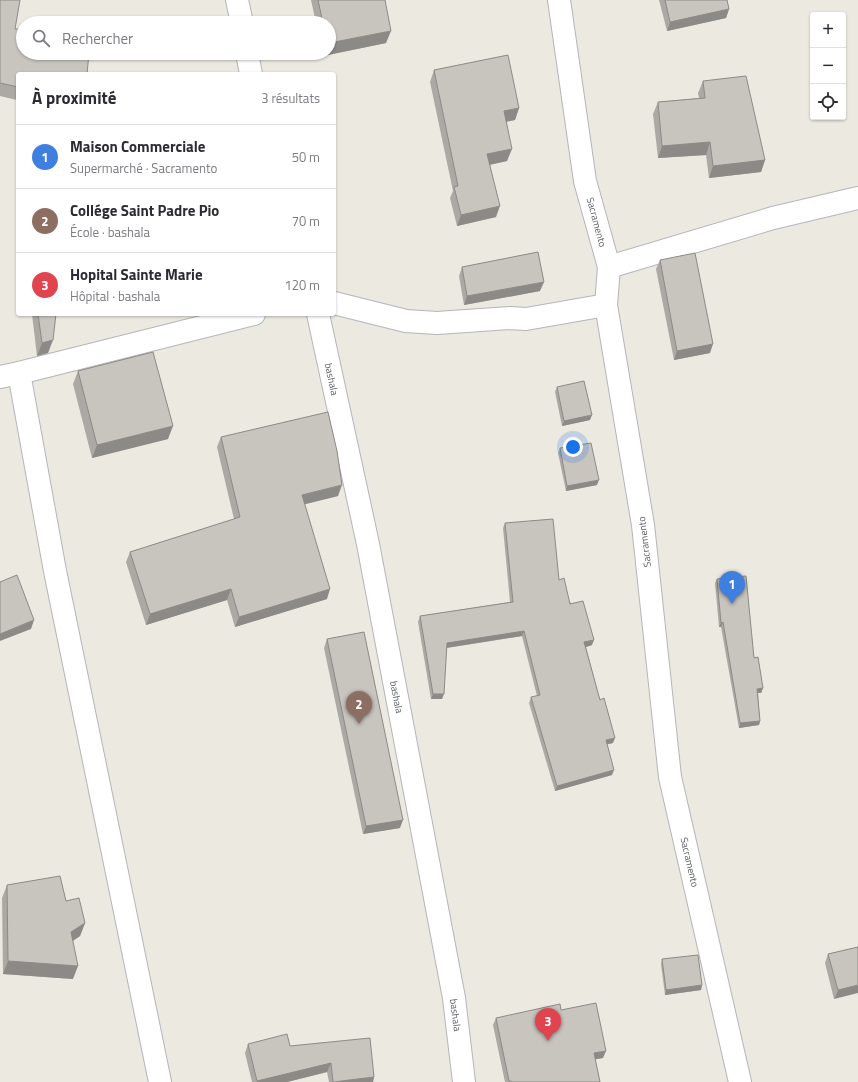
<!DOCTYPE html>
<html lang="fr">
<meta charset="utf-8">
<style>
:root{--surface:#fff;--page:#f7f7f7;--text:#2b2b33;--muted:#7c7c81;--line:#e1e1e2;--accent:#e23f2f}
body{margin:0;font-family:"Titillium Web",sans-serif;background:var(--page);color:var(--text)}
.controls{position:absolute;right:12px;top:12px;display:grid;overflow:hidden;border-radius:4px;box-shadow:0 1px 3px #0004}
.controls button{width:36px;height:36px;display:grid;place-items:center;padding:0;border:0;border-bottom:1px solid var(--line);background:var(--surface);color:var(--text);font:20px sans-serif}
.you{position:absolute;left:573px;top:447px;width:14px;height:14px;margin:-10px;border:3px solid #fff;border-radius:50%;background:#1a73e8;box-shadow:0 0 0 6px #1a73e833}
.badge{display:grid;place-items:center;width:26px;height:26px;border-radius:50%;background:var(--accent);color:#fff;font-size:13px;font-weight:700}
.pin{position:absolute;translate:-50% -33px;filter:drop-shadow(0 1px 2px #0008)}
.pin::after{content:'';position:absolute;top:21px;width:14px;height:12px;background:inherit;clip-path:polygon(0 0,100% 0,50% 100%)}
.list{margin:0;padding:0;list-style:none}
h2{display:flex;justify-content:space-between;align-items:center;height:52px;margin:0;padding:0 16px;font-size:17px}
h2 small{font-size:13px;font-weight:400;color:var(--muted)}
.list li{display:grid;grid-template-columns:26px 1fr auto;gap:12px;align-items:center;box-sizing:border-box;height:64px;padding:0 16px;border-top:1px solid var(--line)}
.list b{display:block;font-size:15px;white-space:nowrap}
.list p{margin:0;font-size:13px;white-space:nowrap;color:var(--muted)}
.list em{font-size:13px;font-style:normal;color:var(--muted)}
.icon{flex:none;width:22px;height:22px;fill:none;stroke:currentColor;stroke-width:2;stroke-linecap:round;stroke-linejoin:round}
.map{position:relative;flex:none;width:858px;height:1082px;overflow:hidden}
.search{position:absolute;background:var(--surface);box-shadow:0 1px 3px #0004;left:16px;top:16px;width:320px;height:44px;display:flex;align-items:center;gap:10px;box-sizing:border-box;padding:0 14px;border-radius:22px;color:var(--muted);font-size:15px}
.panel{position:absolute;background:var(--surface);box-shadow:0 1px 3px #0004;left:16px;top:72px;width:320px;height:244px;border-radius:4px}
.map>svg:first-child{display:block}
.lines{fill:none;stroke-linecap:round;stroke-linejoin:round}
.minor-casing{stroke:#b3b6ba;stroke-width:24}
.minor{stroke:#fff;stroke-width:22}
.wall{fill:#aca9a4}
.shaded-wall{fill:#8c8a86}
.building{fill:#c8c5bf;stroke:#8c8a86}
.labels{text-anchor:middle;stroke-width:3;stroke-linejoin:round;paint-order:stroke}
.street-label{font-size:10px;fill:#585c60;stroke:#fff}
</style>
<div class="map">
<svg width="858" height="1082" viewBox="0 0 858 1082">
<rect width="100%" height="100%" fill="#ebe9e0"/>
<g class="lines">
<g class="minor-casing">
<g id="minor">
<polyline points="237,0 242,23"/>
<polyline points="559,0 585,181 609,267 606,305 643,525 670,777 740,1082"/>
<polyline points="247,53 251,74"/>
<polyline points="609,267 773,218 858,198"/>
<polyline points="334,303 406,321 437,323 510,318 526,319 606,305"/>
<polyline points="318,314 368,544 454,998 464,1082"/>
<polyline points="19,373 55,571 160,1082"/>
<polyline points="0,377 19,373 254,314"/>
</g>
</g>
<use href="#minor" class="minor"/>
</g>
<g class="wall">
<polygon points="0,0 15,29 18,74 18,131 17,100 0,96"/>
<polygon points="311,0 385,0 386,43 323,56 322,53 329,53 329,23 316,23"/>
<polygon points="659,0 727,0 729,9 726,18 667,31"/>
<polygon points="434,70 519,108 515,120 506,122 507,161 490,165 496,217 457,226 450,198 453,191 430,82"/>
<polygon points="703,81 765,160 761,172 709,178 706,155 658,158 653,114 658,102 699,98 698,93"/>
<polygon points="660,260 710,353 674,360 656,269"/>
<polygon points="462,267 540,291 464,305 459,276"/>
<polygon points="32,314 56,314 48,353 37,356"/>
<polygon points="78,371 168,439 92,458 73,384"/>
<polygon points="557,387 590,420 562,426 555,392"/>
<polygon points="221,437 338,496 304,504 327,599 235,627 227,600 146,625 126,562 130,552 234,519 217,447"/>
<polygon points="560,448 597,485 566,491 558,453"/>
<polygon points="505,523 559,580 592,645 586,647 600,700 613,743 607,744 612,775 555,791 529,703 531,697 537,696 522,636 447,648 442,699 431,699 418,622 420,616 510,602 503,528"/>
<polygon points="717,579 754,658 763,688 761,693 758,693 760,721 759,725 739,728 721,627 719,627 715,583"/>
<polygon points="327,639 400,828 363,834 324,648"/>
<polygon points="7,885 66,901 85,923 80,936 73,941 73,979 3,974 2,898"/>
<polygon points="858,947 834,999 825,963 828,954"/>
<polygon points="662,959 702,985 701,990 665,995 661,964"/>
<polygon points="561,1010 603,1058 595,1059 600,1082 505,1082 493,1025 496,1018"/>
<polygon points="248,1044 290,1046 374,1077 373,1082 329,1082 327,1072 287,1082 252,1082 245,1053"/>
</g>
<g class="shaded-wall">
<polygon points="729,9 726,18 667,31 670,22"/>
<polygon points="391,31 386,43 323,56 324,53 329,53 329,43"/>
<polygon points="519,108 515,120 499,123 504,111"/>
<polygon points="710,142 706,155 658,158 662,146"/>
<polygon points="512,149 507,161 483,166 487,154"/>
<polygon points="765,160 761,172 709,178 713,166"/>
<polygon points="500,206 496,217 457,226 461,215"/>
<polygon points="544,282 540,291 464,305 467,296"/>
<polygon points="53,340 48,353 37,356 42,343"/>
<polygon points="713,344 710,353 674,360 677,351"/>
<polygon points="592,415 590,420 562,426 564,421"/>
<polygon points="173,426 168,439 92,458 97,445"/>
<polygon points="599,480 597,485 566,491 567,486"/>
<polygon points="342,485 338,496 298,506 302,495"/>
<polygon points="231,589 227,600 146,625 150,614"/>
<polygon points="330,589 327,599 235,627 239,617"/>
<polygon points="34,620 31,629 0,641 0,634"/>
<polygon points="723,622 721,627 719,627 721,623"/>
<polygon points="524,631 522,636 445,648 447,643"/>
<polygon points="594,640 592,645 583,648 584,642"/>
<polygon points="763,688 761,693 756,693 757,689"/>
<polygon points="433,694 444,694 442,699 431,699"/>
<polygon points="760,721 759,725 739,728 740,723"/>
<polygon points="615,738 613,743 604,745 606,740"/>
<polygon points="614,770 612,775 555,791 557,786"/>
<polygon points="403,820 400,828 363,834 366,826"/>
<polygon points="85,923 80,936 66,945 71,932"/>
<polygon points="8,961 78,966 73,979 3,974"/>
<polygon points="702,985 701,990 665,995 666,990"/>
<polygon points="858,985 858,993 834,999 838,990"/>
<polygon points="606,1051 603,1058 591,1060 594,1053"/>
<polygon points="331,1063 327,1072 287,1082 257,1082 257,1081"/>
<polygon points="374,1077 373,1082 333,1082"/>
</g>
<g class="building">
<polygon points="0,0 20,0 15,29 23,29 23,53 89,53 87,74 18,74 18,87 0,83"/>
<polygon points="318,0 385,0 391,31 329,43 329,23 323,23"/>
<polygon points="665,0 727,0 729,9 670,22"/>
<polygon points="508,55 519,108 504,111 512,149 487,154 500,206 461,215 454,187 458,186 434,70"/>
<polygon points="746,76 765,160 713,166 710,142 662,146 658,102 705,98 703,81"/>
<polygon points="538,252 544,282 467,296 462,267"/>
<polygon points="695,253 713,344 677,351 660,260"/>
<polygon points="38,314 56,314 53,340 42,343"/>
<polygon points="153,352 173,426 97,445 78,371"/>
<polygon points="584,381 592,415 564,421 557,387"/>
<polygon points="328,412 337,451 342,485 302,495 330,589 239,617 231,589 150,614 130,552 240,517 221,437"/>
<polygon points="591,443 599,480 567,486 560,448"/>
<polygon points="553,519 559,580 564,578 570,604 583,601 594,640 584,642 600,700 604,698 615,738 606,740 614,770 557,786 531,697 540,695 524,631 447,643 444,694 433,694 420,616 513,602 505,523"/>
<polygon points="17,575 34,620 0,634 0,582"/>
<polygon points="746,576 754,658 758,657 763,688 757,689 760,721 740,723 723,622 721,623 717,579"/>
<polygon points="364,632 403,820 366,826 327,639"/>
<polygon points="60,876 66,901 79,898 85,923 71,932 78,966 8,961 7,885"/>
<polygon points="858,947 858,985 838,990 828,954"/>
<polygon points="698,955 702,985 666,990 662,959"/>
<polygon points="596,1003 606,1051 594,1053 600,1082 512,1082 511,1081 509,1081 496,1018 560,1004 561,1010"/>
<polygon points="287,1034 290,1046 370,1038 374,1077 333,1082 331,1063 257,1081 248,1044"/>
</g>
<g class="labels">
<g class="street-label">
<text transform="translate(597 222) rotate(75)" y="4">Sacramento</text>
<text transform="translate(332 379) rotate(78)" y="4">bashala</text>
<text transform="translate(644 542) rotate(-97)" y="4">Sacramento</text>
<text transform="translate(397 697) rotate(79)" y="4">bashala</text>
<text transform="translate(690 862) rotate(77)" y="4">Sacramento</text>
<text transform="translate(456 1015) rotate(83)" y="4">bashala</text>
</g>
</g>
</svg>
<div class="controls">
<button>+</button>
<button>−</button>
<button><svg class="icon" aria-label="locate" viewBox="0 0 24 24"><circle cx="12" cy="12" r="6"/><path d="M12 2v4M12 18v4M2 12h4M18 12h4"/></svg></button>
</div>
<div class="you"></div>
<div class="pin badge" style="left:732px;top:604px;background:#3f7fe0">1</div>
<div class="pin badge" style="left:359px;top:724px;background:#8d6e63">2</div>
<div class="pin badge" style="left:548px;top:1041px;background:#e0444e">3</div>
<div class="search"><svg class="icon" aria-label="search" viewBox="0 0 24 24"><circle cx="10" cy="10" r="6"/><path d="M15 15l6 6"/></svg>Rechercher</div>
<section class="panel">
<h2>À proximité<small>3 résultats</small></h2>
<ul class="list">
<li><span class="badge" style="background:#3f7fe0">1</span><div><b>Maison Commerciale</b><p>Supermarché · Sacramento</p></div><em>50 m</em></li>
<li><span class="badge" style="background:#8d6e63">2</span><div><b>Collége Saint Padre Pio</b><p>École · bashala</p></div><em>70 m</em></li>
<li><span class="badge" style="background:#e0444e">3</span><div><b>Hopital Sainte Marie</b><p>Hôpital · bashala</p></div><em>120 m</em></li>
</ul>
</section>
</div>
